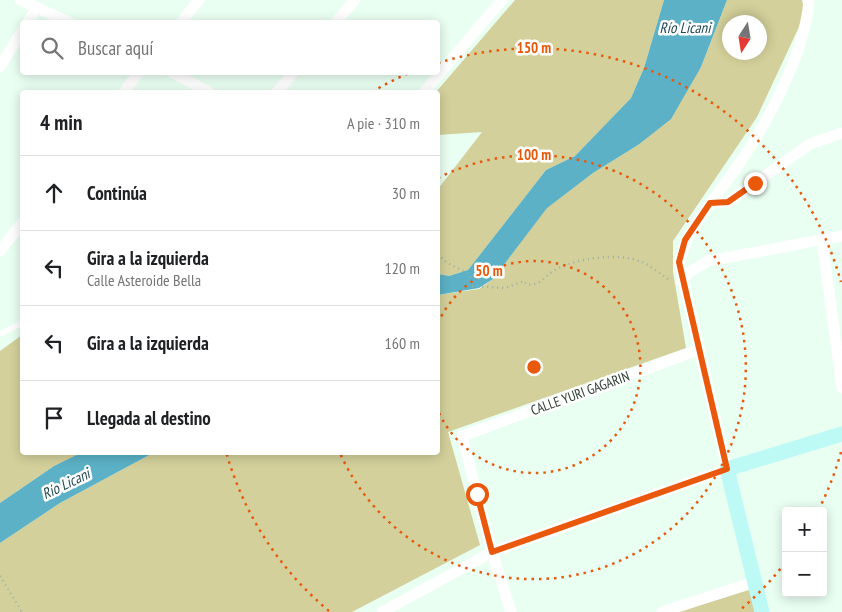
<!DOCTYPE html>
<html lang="es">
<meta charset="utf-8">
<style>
:root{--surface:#fff;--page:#f6f6f6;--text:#202124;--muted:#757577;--line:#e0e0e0}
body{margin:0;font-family:"PT Sans Narrow",sans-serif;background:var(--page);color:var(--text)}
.controls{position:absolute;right:15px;bottom:15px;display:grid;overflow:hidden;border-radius:5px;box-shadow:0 2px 12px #0003}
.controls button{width:45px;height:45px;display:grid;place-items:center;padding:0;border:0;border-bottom:1px solid var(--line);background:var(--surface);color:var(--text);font:25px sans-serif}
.compass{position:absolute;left:722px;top:15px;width:45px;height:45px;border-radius:50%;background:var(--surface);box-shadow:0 2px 12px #0003;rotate:192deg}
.stop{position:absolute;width:15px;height:15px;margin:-11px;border:4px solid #ea580c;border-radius:50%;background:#fff}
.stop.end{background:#ea580c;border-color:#fff;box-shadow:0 1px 5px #0008}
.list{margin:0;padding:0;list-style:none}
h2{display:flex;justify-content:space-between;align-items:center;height:65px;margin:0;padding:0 20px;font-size:21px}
h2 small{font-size:16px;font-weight:400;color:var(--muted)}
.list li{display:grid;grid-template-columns:32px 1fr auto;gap:15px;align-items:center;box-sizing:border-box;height:75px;padding:0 20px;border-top:1px solid var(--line)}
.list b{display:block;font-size:19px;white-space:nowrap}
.list p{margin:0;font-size:16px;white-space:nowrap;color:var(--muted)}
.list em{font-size:16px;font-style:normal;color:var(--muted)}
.icon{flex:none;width:28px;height:28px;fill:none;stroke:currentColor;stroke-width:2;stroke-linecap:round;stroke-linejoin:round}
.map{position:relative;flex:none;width:842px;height:612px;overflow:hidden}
.search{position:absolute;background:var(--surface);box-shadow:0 2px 12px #0003;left:20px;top:20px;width:420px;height:55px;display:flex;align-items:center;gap:12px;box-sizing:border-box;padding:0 18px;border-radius:5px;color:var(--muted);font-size:19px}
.panel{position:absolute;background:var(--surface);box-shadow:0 2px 12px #0003;left:20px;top:90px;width:420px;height:365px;border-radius:5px}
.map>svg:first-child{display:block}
.green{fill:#d3d09b;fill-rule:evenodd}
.water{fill:#5cb1c6}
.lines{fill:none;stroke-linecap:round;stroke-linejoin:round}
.path{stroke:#9db0a5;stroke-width:2.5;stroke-dasharray:1 4;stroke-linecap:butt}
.lane{stroke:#fff;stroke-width:5.5}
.street{stroke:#fff;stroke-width:11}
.secondary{stroke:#bdfaf6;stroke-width:15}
.route{stroke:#ea580c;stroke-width:6}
.ring{fill:none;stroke:#e8590c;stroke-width:2.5;stroke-dasharray:2.5 5}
.labels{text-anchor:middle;stroke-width:5;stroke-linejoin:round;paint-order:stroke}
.street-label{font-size:14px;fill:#303e36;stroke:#fff}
.water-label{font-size:15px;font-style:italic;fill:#234a54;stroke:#fff}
.centre{fill:#e8590c;stroke:#fff;stroke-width:2.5}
.ring-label{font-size:15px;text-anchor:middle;font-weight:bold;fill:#e8590c;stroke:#fff;stroke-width:5;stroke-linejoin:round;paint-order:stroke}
</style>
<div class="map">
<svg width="842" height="612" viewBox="0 0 842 612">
<rect width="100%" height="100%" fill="#e9fff2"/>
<g class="green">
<polygon points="515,0 664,0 644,68 631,98 575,156 546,170 468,270 449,276 438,274 438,189 482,132 438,135 436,92"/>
<path d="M727 0H802L805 14 757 117 673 241V272L686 348 448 432 480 545 352 612H0V543L60 503 153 453 438 452V295L479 289 493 279 546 208 593 173 638 145 701 67ZM730 22H760V52H730Z"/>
<polygon points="22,335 22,452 83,453 54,466 0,503 0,351"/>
<polygon points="749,590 756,612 678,612"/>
</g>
<g class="water">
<polygon points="664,0 727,0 701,67 671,119 638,145 593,173 547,208 493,279 479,288 438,295 438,274 449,276 468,270 546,170 575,156 631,98 644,68"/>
<polygon points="83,452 153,453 60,503 0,543 0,503 54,466"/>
</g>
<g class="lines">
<g class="path">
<path d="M438 254 446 262 470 275 472 286 505 288 524 281 526 284C540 287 544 276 555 270 577 258 618 252 642 262 652 266 661 275 671 281"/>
<polyline points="0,576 22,612"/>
</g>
<polyline class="lane" points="0,334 22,323"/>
<g class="street">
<polyline points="20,0 69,22"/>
<polyline points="28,22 37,7"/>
<polyline points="181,22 199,0"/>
<polyline points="336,22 355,0"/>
<polyline points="0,67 22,31"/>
<polyline points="171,72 209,92"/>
<polyline points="124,92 139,72"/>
<polyline points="277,92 294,72"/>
<polyline points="424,92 502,0"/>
<polyline points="710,203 728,202 810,144 842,133"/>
<polyline points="822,240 842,388"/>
<polyline points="0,251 22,223"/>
<polyline points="682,282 688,273 708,261 842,236"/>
<path d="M382 612 492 552 727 469 679 262C689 226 711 204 732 174 764 130 805 55 809 0"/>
<polyline points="511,612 492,552 462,436 698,350"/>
<polyline points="662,612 754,582"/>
</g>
<polyline class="secondary" points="762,612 727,469 842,434"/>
</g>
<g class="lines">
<polyline class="route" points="477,494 492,552 727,469 679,262 685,240 710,203 728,202 755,183"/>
</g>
<g class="ring">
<path d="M438 323A106 106 0 1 1 438 411"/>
<path d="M438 178A212 212 0 1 1 340 453"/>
<path d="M841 452A319 319 0 0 1 819 509M785 563A319 319 0 0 1 739 611M329 611A319 319 0 0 1 227 455M372 92A319 319 0 0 1 409 73M438 63A319 319 0 0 1 841 282"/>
</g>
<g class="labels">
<g class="street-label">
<text transform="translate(580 393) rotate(-20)" y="5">CALLE YURI GAGARIN</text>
</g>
<g class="water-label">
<text x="685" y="33">Río Licani</text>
<text transform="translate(66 484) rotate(-26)" y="5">Río Licani</text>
</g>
</g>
<circle cx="534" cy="367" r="8" class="centre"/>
<g class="ring-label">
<text x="534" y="53">150 m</text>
<text x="534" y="160">100 m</text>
<text x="489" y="276">50 m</text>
</g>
</svg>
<div class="controls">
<button>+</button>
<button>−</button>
</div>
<svg class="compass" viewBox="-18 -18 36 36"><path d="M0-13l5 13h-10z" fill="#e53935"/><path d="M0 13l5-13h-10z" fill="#757577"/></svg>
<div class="stop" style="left:477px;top:494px"></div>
<div class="stop end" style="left:755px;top:183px"></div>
<div class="search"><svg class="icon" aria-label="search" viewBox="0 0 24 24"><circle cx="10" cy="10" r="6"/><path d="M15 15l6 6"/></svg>Buscar aquí</div>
<section class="panel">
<h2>4 min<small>A pie · 310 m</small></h2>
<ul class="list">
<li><svg class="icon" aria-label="ahead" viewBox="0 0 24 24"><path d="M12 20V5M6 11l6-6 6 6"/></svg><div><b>Continúa</b></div><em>30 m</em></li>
<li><svg class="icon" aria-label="left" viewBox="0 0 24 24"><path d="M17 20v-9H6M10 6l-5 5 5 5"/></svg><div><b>Gira a la izquierda</b><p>Calle Asteroide Bella</p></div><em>120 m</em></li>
<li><svg class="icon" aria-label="left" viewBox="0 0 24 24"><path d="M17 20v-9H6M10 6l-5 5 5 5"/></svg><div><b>Gira a la izquierda</b></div><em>160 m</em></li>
<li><svg class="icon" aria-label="arrive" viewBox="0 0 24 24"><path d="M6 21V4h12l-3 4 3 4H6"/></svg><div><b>Llegada al destino</b></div></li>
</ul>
</section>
</div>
